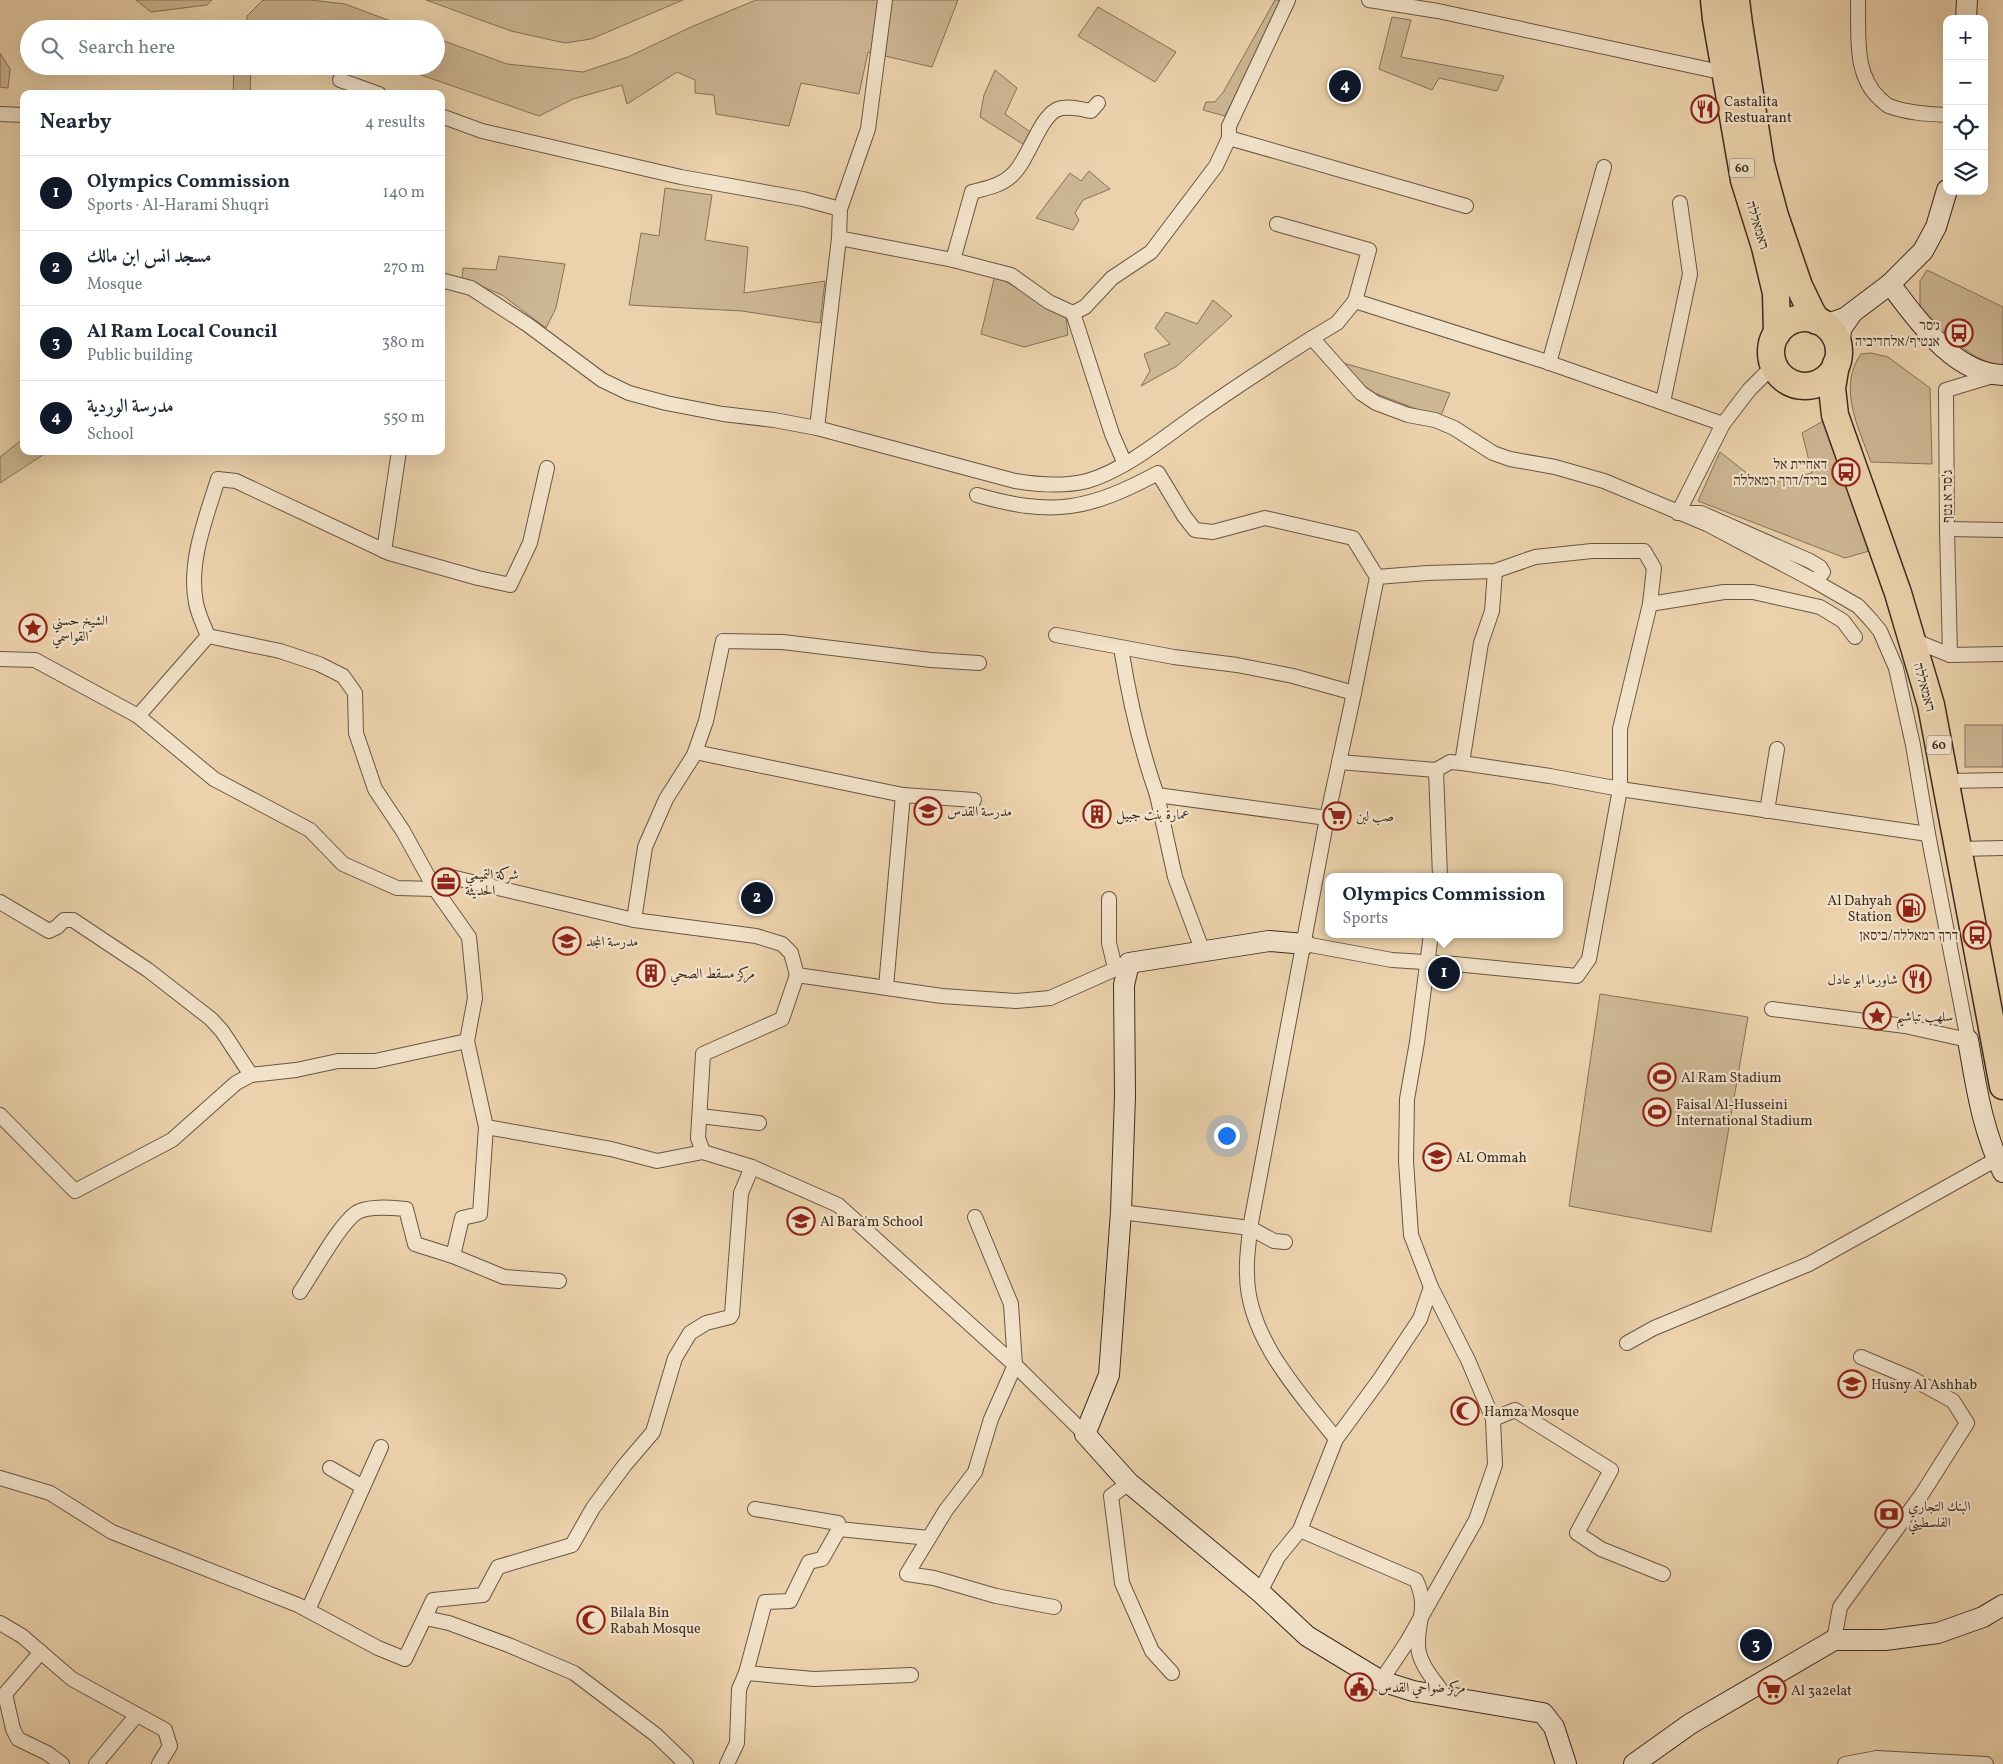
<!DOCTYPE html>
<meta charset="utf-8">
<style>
:root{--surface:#fff;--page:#f2f2f3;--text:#1f2937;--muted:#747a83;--line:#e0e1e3;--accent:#111827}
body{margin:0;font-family:Vollkorn,Amiri,"Frank Ruhl Libre",serif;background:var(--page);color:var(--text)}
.controls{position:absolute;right:15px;top:15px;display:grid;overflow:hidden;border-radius:10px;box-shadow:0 5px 20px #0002}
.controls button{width:45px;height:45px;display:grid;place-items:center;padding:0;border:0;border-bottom:1px solid var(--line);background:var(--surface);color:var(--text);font:25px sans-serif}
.you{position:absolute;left:1226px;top:1135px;width:18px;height:18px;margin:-12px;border:4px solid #fff;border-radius:50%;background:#1a73e8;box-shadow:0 0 0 8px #1a73e833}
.badge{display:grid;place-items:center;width:32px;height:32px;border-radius:50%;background:var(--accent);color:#fff;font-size:16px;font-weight:700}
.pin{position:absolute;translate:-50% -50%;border:2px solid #fff;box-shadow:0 1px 5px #0006}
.popup{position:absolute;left:1325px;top:873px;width:238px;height:65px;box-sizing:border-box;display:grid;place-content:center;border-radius:10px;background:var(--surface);filter:drop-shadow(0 1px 4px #0005);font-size:16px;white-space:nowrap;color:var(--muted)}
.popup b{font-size:19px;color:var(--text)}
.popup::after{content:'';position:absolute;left:50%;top:100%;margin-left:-10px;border:10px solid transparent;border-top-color:var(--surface)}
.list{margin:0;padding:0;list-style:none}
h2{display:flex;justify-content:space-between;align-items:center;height:65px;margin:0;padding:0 20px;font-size:21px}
h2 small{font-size:16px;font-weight:400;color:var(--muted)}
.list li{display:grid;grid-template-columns:32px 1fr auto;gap:15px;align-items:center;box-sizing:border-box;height:75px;padding:0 20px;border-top:1px solid var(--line)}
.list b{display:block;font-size:19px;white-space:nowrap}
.list p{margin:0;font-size:16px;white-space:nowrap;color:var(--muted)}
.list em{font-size:16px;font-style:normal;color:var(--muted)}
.icon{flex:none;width:28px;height:28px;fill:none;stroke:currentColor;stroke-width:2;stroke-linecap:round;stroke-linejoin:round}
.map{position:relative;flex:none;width:2003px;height:1764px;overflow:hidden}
.search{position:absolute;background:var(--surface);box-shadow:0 5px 20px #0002;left:20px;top:20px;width:425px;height:55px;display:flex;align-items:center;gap:12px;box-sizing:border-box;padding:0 18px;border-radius:28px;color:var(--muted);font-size:19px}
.panel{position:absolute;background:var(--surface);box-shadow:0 5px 20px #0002;left:20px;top:90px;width:425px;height:365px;border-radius:10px}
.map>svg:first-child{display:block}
.green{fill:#cdb694;stroke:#85715a}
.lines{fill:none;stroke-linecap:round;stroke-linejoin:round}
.street-casing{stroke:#685644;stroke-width:16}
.secondary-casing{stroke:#3d2c21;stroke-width:22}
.highway-casing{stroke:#3d2c21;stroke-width:29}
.street{stroke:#f2e2c9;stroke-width:14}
.secondary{stroke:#f2e2c9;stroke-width:20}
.highway{stroke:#ebd2ac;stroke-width:26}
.labels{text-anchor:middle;stroke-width:4.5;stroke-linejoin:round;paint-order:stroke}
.shield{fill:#f2e2c9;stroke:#736353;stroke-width:1}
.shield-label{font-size:12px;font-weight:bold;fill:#3d2c21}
.poi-label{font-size:14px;fill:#3d2c21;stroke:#f2e2c9;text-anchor:start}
.street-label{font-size:14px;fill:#3d2c21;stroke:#f2e2c9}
</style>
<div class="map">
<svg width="2003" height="1764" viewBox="0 0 2003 1764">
<rect width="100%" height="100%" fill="#ebd2ac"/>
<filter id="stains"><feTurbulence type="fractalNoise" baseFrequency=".004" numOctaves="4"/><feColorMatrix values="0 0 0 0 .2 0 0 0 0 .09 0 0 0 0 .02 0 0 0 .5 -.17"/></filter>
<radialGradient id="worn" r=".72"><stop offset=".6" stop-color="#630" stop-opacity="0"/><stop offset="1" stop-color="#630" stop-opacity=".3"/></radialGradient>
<g class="green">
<polygon points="136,0 212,0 207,5 151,12"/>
<polygon points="265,0 311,0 345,4 412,29 247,29 247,16 262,1"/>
<polygon points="426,0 683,0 591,39 565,43 511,31"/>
<polygon points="756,0 958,0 932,67 868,52 859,94 801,83 789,126 716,114 714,95 695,93 695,80 677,72 627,104 622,85 573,99 539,116 395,66 436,66 436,38 507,64 583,72 628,57 691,27"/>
<polygon points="1275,0 1283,0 1225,116 1203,110 1206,102 1215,102 1224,91"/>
<polygon points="1098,7 1176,52 1155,82 1078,36"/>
<polygon points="1392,17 1411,20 1401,57 1504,76 1497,91 1439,78 1432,90 1379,69"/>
<polygon points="0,53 10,69 8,88 0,87"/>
<polygon points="234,66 251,66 250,94 233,94"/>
<polygon points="995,70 1017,88 1005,114 1033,134 1026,146 980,117 984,95"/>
<polygon points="1089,171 1110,189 1083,200 1075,213 1079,220 1073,230 1036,218 1070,173 1081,181"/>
<polygon points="665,188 712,195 705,240 748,247 744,293 825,281 820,323 742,311 629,305 641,233 659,236"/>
<polygon points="499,256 565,264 556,308 546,328 502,295 462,278 463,268 496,270"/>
<path d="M1927 270 2003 307V366C1968 361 1943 330 1920 306V281Z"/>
<polygon points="995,275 1066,318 1068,335 1024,347 981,334"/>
<polygon points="1213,300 1232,316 1177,366 1141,386 1150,371 1144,354 1170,344 1155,328 1166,312 1197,324"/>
<path d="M1871 353 1888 357 1930 388 1932 464 1871 462C1859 429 1837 387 1861 354Z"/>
<polygon points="1343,363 1450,393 1440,418 1369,391"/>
<polygon points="1825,420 1869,551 1845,558 1698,501 1720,452 1762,485 1812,473 1802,433"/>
<polygon points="24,438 24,451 49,451 0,483 0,457"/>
<rect x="1965" y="725" width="38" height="42"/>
<polygon points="1600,994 1748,1017 1711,1232 1569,1206"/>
</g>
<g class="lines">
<g class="street-casing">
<g id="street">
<polyline points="1369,0 1438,11 1725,73"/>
<path d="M1858 0C1859 34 1853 74 1880 99 1883 101 1886 105 1889 106 1907 113 1928 114 1947 115"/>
<polyline points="340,80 379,94"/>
<polyline points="0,114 24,115"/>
<polyline points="441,116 482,131 681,177 803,199 840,209 839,238 953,260 1011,275 1049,302 1073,313 1112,434 1125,464"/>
<polyline points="1229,138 1466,206"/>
<polyline points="840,209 868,129 885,0"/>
<polyline points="1277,224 1369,250 1355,301"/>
<path d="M953 260 972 192C986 188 1000 186 1011 176 1028 162 1038 120 1056 110 1066 105 1081 109 1091 111L1098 103"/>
<path d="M441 280 471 288 528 325 602 380 629 393 666 403 723 414 774 420 817 428 1015 481C1039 485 1063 487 1087 481 1126 470 1167 435 1200 412 1237 386 1274 362 1312 338L1361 393 1376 403 1408 415 1435 420 1454 428 1493 453 1510 459 1555 467 1604 481 1707 524 1811 579H1818L1823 572 1820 567 1810 561 1701 513H1678"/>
<polyline points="1073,313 1085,307 1112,278 1151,252 1216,166 1229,138 1229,126 1288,0"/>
<polyline points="1312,338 1337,323 1355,301 1541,360 1723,424"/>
<polyline points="1549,363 1604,167"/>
<polyline points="1663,402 1690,274 1680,203"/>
<polyline points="817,428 839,238"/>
<path d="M977 495C1053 517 1089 510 1158 473L1184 516 1195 530 1213 532 1265 518 1353 538 1377 577 1354 693 1293 676 1237 665 1174 657 1056 635"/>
<polyline points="1678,513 1723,424 1749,390 1773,366"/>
<polyline points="1947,529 2003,530"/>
<polyline points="384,551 399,451"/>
<polyline points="1650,604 1724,592 1753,592 1820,607 1843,621 1855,637"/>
<path d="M208 636C204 626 198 614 196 603 188 562 206 518 218 479L236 481 389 553 478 578 510 585 530 543 547 468"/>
<polyline points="1913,640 1950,655 2003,654"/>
<path d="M1121 648C1129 698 1140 747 1157 795L1327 818 1354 693"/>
<polyline points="1950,655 1947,529 1946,390 1996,375"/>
<polyline points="0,659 35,660 138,716 214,779 310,830 343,864 397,888 435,889 451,877 634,920 756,936 782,944 791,953 797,975 942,996 1016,1001 1050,998 1129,963"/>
<polyline points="138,716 208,636 280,651 319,664 343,676 355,693 356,733 375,789 403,831 435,889 469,937 475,998 467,1041 486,1127 480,1214 462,1218 453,1256"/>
<polyline points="695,752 903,795 974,800"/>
<polyline points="1339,762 1436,770 1450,762 1462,763 1550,776 1620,789 1928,834"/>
<polyline points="1462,763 1481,643 1492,611 1495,571"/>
<polyline points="1436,770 1440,877"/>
<polyline points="1947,781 2003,780"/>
<polyline points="1157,795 1175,877 1203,952"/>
<polyline points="1767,811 1777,749"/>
<path d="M1327 818 1250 1228C1249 1243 1246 1259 1247 1274 1247 1337 1299 1392 1336 1439"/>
<polyline points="1958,849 2003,848"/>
<polyline points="1109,899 1109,943 1115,968"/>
<polyline points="0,902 49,931 57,927 64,920 73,920 148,970 211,1019 222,1031 251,1075"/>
<polyline points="634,920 645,847 666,799 694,755 706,721 723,641 783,642 931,660 979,663"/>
<polyline points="1305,944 1392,960 1455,964 1577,976 1589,959 1620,789 1620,729 1650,604 1654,568 1644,551 1592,551 1535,557 1495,571 1427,573 1377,577"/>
<polyline points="886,987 903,795"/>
<polyline points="1772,1009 1905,1026 1968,1040 1928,834 1913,745 1896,668 1880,631 1871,620 1858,606 1811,579"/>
<polyline points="0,1115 75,1191 172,1140 236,1083 251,1075 296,1070 338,1061 375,1061 467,1041"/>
<polyline points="700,1116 759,1123"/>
<polyline points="486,1127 611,1149 657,1161 703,1152 752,1167 838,1205 1015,1365 1085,1434"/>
<polyline points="703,1152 698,1138 703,1054 782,1019 797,975"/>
<polyline points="1121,1212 1250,1228 1274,1241 1285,1242"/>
<polyline points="975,1217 1011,1304 1015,1365 991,1419 975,1472 946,1510 907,1574 934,1578 996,1596 1054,1607"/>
<path d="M300 1292C313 1273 339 1225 356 1213 367 1205 394 1208 406 1209L415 1244 453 1256 504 1277 559 1281"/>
<polyline points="1627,1343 1654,1328 1809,1264 1997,1159"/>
<polyline points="1493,1419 1515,1410 1611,1470 1577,1533 1601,1549 1663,1574"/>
<polyline points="330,1468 363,1487"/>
<polyline points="0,1478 50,1493 112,1532 298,1605 378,1648 405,1659 433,1600 483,1595 498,1567 572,1545 593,1508 624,1466 653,1432 675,1358 690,1333 706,1323 730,1317 732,1314 741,1193 752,1167"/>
<polyline points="1129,1483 1111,1496 1122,1583 1152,1651 1172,1673"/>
<polyline points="755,1509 838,1523 839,1529 929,1538"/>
<path d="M1300 1530 1416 1580C1429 1608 1417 1619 1418 1646 1419 1665 1436 1682 1446 1697"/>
<polyline points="1260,1592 1278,1557 1300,1530 1336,1439 1380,1379 1420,1319 1431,1287"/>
<polyline points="308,1610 381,1447"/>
<polyline points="425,1618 449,1623 511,1646 574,1673 656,1735 686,1764"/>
<polyline points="0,1623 22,1636 72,1679 165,1730 170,1746 159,1764"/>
<polyline points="1834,1640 1840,1607 1922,1494 1967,1423 1953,1401 1911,1378 1861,1357"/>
<polyline points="41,1652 5,1694 13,1729 18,1739 47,1753 62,1764"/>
<polyline points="746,1673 765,1602 790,1601 809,1562 822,1559 839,1529"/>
<polyline points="1381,1681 1407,1642 1476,1520 1495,1465 1493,1419 1468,1360 1431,1287 1411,1235 1406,1161 1407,1099 1417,1042 1431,934"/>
<polyline points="96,1764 136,1716"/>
<polyline points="727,1764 737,1743 739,1689 746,1673 814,1679 911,1675"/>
<polyline points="1845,1764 1877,1758 1986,1764"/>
</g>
</g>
<g class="secondary-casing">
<g id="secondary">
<polyline points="1966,19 1967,0"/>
<path d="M1890 284C1917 319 1953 374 2003 375"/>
<polyline points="1825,325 1845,318 1890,284 1923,251 1936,227 1947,190"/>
<polyline points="1839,353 1841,329 1852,313"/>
<polyline points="1305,944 1269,941 1129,963 1124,985 1125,1096 1121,1212 1109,1375 1085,1434 1129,1483 1260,1592 1307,1636 1381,1681 1413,1691 1543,1713 1554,1727 1566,1764"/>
<path d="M1968 1040C1976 1085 1982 1130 2003 1172"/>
<polyline points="1634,1764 1690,1724 1834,1640 1885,1640 1938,1633 1983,1617 2003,1605"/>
</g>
</g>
<g class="highway-casing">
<g id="highway">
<polyline points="1714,0 1716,19 1744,180 1765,247 1776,293 1777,333"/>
<polyline points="1736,0 1739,24 1761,164 1775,216 1799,286 1811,311 1817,321"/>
<circle cx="1805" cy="352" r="34"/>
<polyline points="1836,364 1832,388 1835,415 1898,593 1931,705 2003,1086"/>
</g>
</g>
<use href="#street" class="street"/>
<use href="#secondary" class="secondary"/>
<use href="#highway" class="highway"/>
</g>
<defs>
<g id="restaurant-ring" transform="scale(1.4375)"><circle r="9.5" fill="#f2e2c9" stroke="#8f2418" stroke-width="1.5"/><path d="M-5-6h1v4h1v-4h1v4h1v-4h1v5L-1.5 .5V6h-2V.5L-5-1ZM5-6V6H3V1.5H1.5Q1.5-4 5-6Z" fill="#8f2418"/></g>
<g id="bus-ring" transform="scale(1.4375)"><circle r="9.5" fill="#f2e2c9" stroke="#8f2418" stroke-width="1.5"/><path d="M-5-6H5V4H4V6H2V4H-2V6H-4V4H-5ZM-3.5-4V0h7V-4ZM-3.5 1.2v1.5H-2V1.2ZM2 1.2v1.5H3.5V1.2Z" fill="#8f2418"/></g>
<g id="sight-ring" transform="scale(1.4375)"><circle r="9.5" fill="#f2e2c9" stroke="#8f2418" stroke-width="1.5"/><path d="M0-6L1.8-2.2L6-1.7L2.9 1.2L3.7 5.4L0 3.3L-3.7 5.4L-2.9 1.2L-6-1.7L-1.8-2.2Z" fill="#8f2418"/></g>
<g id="school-ring" transform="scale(1.4375)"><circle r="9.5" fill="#f2e2c9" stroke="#8f2418" stroke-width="1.5"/><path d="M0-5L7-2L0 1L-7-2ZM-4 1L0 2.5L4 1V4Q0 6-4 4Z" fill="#8f2418"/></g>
<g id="building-ring" transform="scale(1.4375)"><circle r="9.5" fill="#f2e2c9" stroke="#8f2418" stroke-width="1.5"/><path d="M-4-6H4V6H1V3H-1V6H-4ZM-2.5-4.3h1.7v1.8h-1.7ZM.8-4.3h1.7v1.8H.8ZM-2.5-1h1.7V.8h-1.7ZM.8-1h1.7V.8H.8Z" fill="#8f2418"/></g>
<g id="supermarket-ring" transform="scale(1.4375)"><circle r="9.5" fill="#f2e2c9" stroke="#8f2418" stroke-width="1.5"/><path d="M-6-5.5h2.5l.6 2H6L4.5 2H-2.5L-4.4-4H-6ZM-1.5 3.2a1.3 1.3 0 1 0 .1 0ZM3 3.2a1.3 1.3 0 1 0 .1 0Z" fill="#8f2418"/></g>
<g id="office-ring" transform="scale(1.4375)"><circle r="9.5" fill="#f2e2c9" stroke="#8f2418" stroke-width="1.5"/><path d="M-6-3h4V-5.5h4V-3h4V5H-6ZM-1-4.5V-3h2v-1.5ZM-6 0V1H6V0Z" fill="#8f2418"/></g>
<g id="fuel-ring" transform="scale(1.4375)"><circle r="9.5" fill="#f2e2c9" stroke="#8f2418" stroke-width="1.5"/><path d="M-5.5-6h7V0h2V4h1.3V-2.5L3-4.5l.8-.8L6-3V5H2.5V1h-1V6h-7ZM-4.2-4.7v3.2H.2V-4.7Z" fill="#8f2418"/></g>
<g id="stadium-ring" transform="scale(1.4375)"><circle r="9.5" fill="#f2e2c9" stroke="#8f2418" stroke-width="1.5"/><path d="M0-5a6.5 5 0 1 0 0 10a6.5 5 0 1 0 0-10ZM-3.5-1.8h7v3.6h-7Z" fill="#8f2418"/></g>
<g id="university-ring" transform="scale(1.4375)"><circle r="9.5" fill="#f2e2c9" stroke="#8f2418" stroke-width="1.5"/><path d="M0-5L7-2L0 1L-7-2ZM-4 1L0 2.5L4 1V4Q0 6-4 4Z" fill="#8f2418"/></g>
<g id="mosque-ring" transform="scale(1.4375)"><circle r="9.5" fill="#f2e2c9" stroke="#8f2418" stroke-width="1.5"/><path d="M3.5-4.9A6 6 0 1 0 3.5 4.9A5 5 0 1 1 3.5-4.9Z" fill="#8f2418"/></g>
<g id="bank-ring" transform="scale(1.4375)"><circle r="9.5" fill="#f2e2c9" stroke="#8f2418" stroke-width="1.5"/><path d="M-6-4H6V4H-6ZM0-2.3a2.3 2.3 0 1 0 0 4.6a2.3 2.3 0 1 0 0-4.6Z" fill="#8f2418"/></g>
<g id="civic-ring" transform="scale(1.4375)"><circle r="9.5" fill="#f2e2c9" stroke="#8f2418" stroke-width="1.5"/><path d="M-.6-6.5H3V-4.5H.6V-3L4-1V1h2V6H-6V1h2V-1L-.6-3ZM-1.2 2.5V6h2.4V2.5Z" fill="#8f2418"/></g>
</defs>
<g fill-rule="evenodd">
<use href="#restaurant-ring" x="1705" y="109"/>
<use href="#bus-ring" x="1959" y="333"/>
<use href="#bus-ring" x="1846" y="472"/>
<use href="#sight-ring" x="33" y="628"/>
<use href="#school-ring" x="928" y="811"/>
<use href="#building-ring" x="1097" y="814"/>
<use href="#supermarket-ring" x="1337" y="816"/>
<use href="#office-ring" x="446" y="882"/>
<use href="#fuel-ring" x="1911" y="908"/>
<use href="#bus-ring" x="1977" y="935"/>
<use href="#school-ring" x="567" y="941"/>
<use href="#building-ring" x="651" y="973"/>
<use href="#restaurant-ring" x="1917" y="979"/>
<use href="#sight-ring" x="1877" y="1016"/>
<use href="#stadium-ring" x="1662" y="1077"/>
<use href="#stadium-ring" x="1657" y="1112"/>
<use href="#university-ring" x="1437" y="1157"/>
<use href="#school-ring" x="801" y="1221"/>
<use href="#school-ring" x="1852" y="1384"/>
<use href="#mosque-ring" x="1465" y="1411"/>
<use href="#bank-ring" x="1889" y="1514"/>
<use href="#mosque-ring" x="591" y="1620"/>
<use href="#civic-ring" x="1359" y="1687"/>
<use href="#supermarket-ring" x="1772" y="1690"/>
</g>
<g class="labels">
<g class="shield">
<rect x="1729.5" y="158.5" width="25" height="19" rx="4"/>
<rect x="1926.5" y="735.5" width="25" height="19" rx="4"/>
</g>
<g class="shield-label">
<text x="1742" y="172">60</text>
<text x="1939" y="749">60</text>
</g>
<g class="poi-label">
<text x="1724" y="106">Castalita<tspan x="1724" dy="16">Restuarant</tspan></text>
<text x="1940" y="330" text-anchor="end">ג׳סר<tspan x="1940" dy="16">אנטיף/אלחדיביה</tspan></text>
<text x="1827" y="469" text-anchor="end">דאחיית אל<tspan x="1827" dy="16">בריד/דרך רמאללה</tspan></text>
<text x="52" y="625">الشيخ حسني<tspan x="52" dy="16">القواسمي</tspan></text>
<text x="947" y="816">مدرسة القدس</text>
<text x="1116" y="819">عمارة بنت جبيل</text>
<text x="1356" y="821">صب لبن</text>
<text x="465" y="879">شركة التميمي<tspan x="465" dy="16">الحديثة</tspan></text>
<text x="1892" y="905" text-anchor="end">Al Dahyah<tspan x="1892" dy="16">Station</tspan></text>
<text x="1958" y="940" text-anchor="end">דרך רמאללה/ביסאן</text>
<text x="586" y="946">مدرسة المجد</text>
<text x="670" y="978">مركز مسقط الصحي</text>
<text x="1898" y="984" text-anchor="end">شاورما ابو عادل</text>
<text x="1896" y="1021">سلهب تباشيم</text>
<text x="1681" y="1082">Al Ram Stadium</text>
<text x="1676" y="1109">Faisal Al-Husseini<tspan x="1676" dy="16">International Stadium</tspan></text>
<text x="1456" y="1162">AL Ommah</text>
<text x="820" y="1226">Al Bara'm School</text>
<text x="1871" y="1389">Husny Al Ashhab</text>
<text x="1484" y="1416">Hamza Mosque</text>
<text x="1908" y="1511">البنك التجاري<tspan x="1908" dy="16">الفلسطيني</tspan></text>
<text x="610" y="1617">Bilala Bin<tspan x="610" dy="16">Rabah Mosque</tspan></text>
<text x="1378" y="1692">مركز ضواحي القدس</text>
<text x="1791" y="1695">Al 3a2elat</text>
</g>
<g class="street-label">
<text transform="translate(1758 225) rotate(73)" y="5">ראמאללה</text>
<text transform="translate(1947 496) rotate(-90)" y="5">ג'סר א נטף</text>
<text transform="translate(1925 687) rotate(75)" y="5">ראמאללה</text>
</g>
</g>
<rect width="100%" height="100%" filter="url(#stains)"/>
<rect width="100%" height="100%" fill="url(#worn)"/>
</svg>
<div class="controls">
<button>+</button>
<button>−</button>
<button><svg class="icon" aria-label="locate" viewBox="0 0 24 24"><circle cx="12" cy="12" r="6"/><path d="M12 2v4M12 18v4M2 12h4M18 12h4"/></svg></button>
<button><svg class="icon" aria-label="layers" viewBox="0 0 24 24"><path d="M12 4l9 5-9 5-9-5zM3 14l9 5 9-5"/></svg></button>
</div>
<div class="you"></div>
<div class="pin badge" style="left:1444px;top:973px">1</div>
<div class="popup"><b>Olympics Commission</b>Sports</div>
<div class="pin badge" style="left:757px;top:898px">2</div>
<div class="pin badge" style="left:1756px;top:1645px">3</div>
<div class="pin badge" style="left:1345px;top:86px">4</div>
<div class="search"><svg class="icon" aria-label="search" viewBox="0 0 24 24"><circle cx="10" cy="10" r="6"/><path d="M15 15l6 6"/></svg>Search here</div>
<section class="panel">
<h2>Nearby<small>4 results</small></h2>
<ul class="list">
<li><span class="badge">1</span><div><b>Olympics Commission</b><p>Sports · Al-Harami Shuqri</p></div><em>140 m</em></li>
<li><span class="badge">2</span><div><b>مسجد انس ابن مالك</b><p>Mosque</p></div><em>270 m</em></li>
<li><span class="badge">3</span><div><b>Al Ram Local Council</b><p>Public building</p></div><em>380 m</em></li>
<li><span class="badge">4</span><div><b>مدرسة الوردية</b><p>School</p></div><em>550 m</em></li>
</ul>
</section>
</div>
